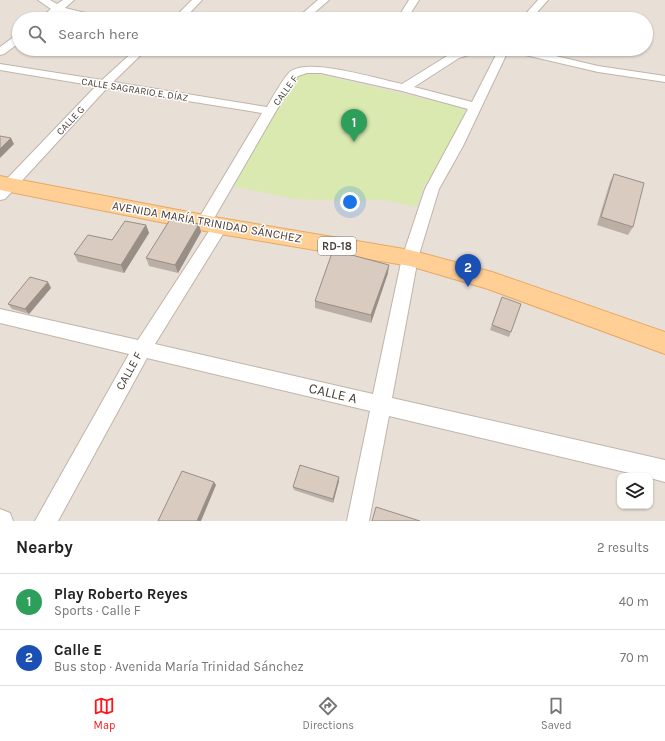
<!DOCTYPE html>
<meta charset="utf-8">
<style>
:root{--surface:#fff;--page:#f6f6f6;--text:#222;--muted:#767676;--line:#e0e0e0;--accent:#fe1519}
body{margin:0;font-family:Karla,sans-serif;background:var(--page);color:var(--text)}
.controls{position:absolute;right:12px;bottom:12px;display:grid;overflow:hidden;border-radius:8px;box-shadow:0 1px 3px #0004}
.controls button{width:36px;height:36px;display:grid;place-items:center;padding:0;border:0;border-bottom:1px solid var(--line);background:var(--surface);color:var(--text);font:20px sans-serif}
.you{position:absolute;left:350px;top:202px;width:14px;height:14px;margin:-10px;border:3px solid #fff;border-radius:50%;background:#1a73e8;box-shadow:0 0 0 6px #1a73e833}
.badge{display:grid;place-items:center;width:26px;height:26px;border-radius:50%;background:var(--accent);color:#fff;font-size:13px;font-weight:700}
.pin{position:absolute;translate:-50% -33px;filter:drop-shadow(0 1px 2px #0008)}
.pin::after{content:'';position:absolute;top:21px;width:14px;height:12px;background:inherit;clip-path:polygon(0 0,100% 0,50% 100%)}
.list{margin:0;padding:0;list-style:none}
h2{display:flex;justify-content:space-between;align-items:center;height:52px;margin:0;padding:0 16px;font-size:17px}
h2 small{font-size:13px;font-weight:400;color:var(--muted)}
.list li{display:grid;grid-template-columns:26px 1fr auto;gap:12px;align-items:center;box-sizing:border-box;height:56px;padding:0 16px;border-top:1px solid var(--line)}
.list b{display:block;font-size:15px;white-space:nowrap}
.list p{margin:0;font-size:13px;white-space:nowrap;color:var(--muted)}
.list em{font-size:13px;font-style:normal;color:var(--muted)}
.icon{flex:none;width:22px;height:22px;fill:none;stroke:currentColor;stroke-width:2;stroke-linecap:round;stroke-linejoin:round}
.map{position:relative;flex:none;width:665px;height:521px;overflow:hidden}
.search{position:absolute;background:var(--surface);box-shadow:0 1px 3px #0004;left:12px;right:12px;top:12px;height:44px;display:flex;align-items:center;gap:10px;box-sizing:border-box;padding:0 14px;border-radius:22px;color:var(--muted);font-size:15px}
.sheet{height:164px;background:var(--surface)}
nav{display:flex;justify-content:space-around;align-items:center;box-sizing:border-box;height:56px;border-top:1px solid var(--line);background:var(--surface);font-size:11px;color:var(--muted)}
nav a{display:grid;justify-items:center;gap:2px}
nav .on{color:var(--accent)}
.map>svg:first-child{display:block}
.residential{fill:#e8dfd6;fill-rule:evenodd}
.green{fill:#d9e9b0}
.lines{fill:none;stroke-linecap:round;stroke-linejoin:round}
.street-casing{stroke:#c0b4aa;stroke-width:2}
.primary-casing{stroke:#e6a964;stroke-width:2}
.street{fill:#fff;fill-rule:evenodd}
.primary{fill:#ffcf96;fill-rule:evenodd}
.wall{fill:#bbafa5}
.shaded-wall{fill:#988e86}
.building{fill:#d9cbc0;stroke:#988e86}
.labels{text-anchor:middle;stroke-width:3;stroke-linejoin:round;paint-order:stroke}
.far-street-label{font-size:10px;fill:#483e36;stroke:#fff}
.shield{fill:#fff;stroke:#7f7872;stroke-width:1}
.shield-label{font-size:11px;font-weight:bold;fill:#483e36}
.street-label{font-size:12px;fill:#483e36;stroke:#fff}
.near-street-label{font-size:14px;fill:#483e36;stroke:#fff}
</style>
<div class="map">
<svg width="665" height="521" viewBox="0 0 665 521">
<rect width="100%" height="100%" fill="#f4eee8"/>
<path class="residential" d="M0 0H665V521H0ZM19 19H646V49H19ZM620 476H650V506H620Z"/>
<polygon class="green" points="314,73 467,109 433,175 424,185 417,207 386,200 346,201 295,199 232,186 295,80 299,76"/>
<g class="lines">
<g class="street-casing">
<g id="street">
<polygon points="38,0 50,0 57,4 63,0 74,0 65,8 102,17 103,19 86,19 59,12 50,19 39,19 51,9"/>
<polygon points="192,0 202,0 184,19 173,19"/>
<polygon points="318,0 329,0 307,19 296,19"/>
<polygon points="409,0 419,0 407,19 397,19"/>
<polygon points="538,0 548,0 531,19 521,19"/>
<polygon points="19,35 19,43 4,54 0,55 0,47 15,36"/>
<path d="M136 49H147L113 82 267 107C271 100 285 75 291 71 312 58 377 79 402 84L447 56 434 51 433 49H447L455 52 466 49H482L481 51 459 58 414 87 472 102 499 49H526L598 66 665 76V82L598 72 508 51 463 146 439 189 418 258 392 398 665 460V482L650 478V476H642L389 416 369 521H347L370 411 147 358 58 521H35L129 354 0 323V309L138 340 215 222 220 221 225 222 228 226 155 344 373 394 402 258 425 189 468 109 402 91 321 73H307L298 76 276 111 209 227 204 228 199 227 196 223 262 113 107 88 5 199 0 200V186L96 86 0 70V64L102 80Z"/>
<polygon points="0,509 10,513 13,521 0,521"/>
</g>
</g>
<g class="primary-casing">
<polygon id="primary" points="0,176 220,218 410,250 492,272 665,332 665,354 488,289 410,266 220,234 0,190"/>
</g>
<use href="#street" class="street"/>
<use href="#primary" class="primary"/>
</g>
<g class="wall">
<polygon points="614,174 633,227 628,235 597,225 610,182"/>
<polygon points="146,225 149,233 124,273 78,262 74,254 112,240"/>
<polygon points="201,232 178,273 149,266 146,258"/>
<polygon points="388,273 371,323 315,308 315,301"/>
<polygon points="51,288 29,314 12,309 8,304"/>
<polygon points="502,297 511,332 509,337 490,330"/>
<polygon points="339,481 333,503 294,490 293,487"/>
</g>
<g class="shaded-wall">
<polygon points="11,138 14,144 0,158 0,149"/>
<polygon points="199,224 201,232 178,273 175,265"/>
<polygon points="146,225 149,233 124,273 121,265"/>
<polygon points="389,265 388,273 371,323 371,315"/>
<polygon points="48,282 51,288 29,314 25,309"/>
<polygon points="339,477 339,481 333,503 333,499"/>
<polygon points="214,482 216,485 201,521 197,521"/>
</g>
<g class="building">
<polygon points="0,136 11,138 0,149"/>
<polygon points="614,174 644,183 633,227 601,217"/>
<polygon points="171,218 199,224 175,265 146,258"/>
<polygon points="125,221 146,225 121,265 74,254 88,235 112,240"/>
<polygon points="333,250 389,265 371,315 315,301"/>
<polygon points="30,277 48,282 25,309 8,304"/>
<polygon points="502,297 521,304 511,332 492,325"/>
<polygon points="300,465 339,477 333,499 293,487"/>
<polygon points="182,471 214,482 197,521 158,521"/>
<polygon points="376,507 420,521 372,521"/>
</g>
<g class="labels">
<g class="far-street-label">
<text transform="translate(135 89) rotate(9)" y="4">CALLE SAGRARIO E. DÍAZ</text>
<text transform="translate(285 90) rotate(-54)" y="4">CALLE F</text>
<text transform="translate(70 120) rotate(-47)" y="4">CALLE G</text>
</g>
<rect class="shield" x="318" y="237" width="38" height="18" rx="3"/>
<g class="shield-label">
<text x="337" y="250">RD-18</text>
</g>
<g class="street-label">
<text transform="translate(207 222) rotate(10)" y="4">AVENIDA MARÍA TRINIDAD SÁNCHEZ</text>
<text transform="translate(129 371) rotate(-61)" y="4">CALLE F</text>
</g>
<g class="near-street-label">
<text transform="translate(333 393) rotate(13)" y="5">CALLE A</text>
</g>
</g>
</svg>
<div class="controls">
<button><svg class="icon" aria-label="layers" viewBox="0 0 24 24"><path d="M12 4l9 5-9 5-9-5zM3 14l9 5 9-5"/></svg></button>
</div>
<div class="you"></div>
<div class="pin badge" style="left:354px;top:142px;background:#2e9e5b">1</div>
<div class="pin badge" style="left:468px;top:287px;background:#1a4fb4">2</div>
<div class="search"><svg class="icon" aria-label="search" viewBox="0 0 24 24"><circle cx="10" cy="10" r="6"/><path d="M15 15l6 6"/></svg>Search here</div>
</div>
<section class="sheet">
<h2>Nearby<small>2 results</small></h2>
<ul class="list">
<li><span class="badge" style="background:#2e9e5b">1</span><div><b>Play Roberto Reyes</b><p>Sports · Calle F</p></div><em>40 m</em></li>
<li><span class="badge" style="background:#1a4fb4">2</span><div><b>Calle E</b><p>Bus stop · Avenida María Trinidad Sánchez</p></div><em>70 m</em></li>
</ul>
</section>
<nav>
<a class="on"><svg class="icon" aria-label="map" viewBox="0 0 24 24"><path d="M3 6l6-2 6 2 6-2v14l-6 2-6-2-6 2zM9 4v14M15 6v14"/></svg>Map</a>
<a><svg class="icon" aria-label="directions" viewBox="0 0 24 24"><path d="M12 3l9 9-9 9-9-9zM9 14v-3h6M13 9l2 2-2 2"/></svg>Directions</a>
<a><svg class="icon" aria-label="saved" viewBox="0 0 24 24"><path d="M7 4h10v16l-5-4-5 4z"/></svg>Saved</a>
</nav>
